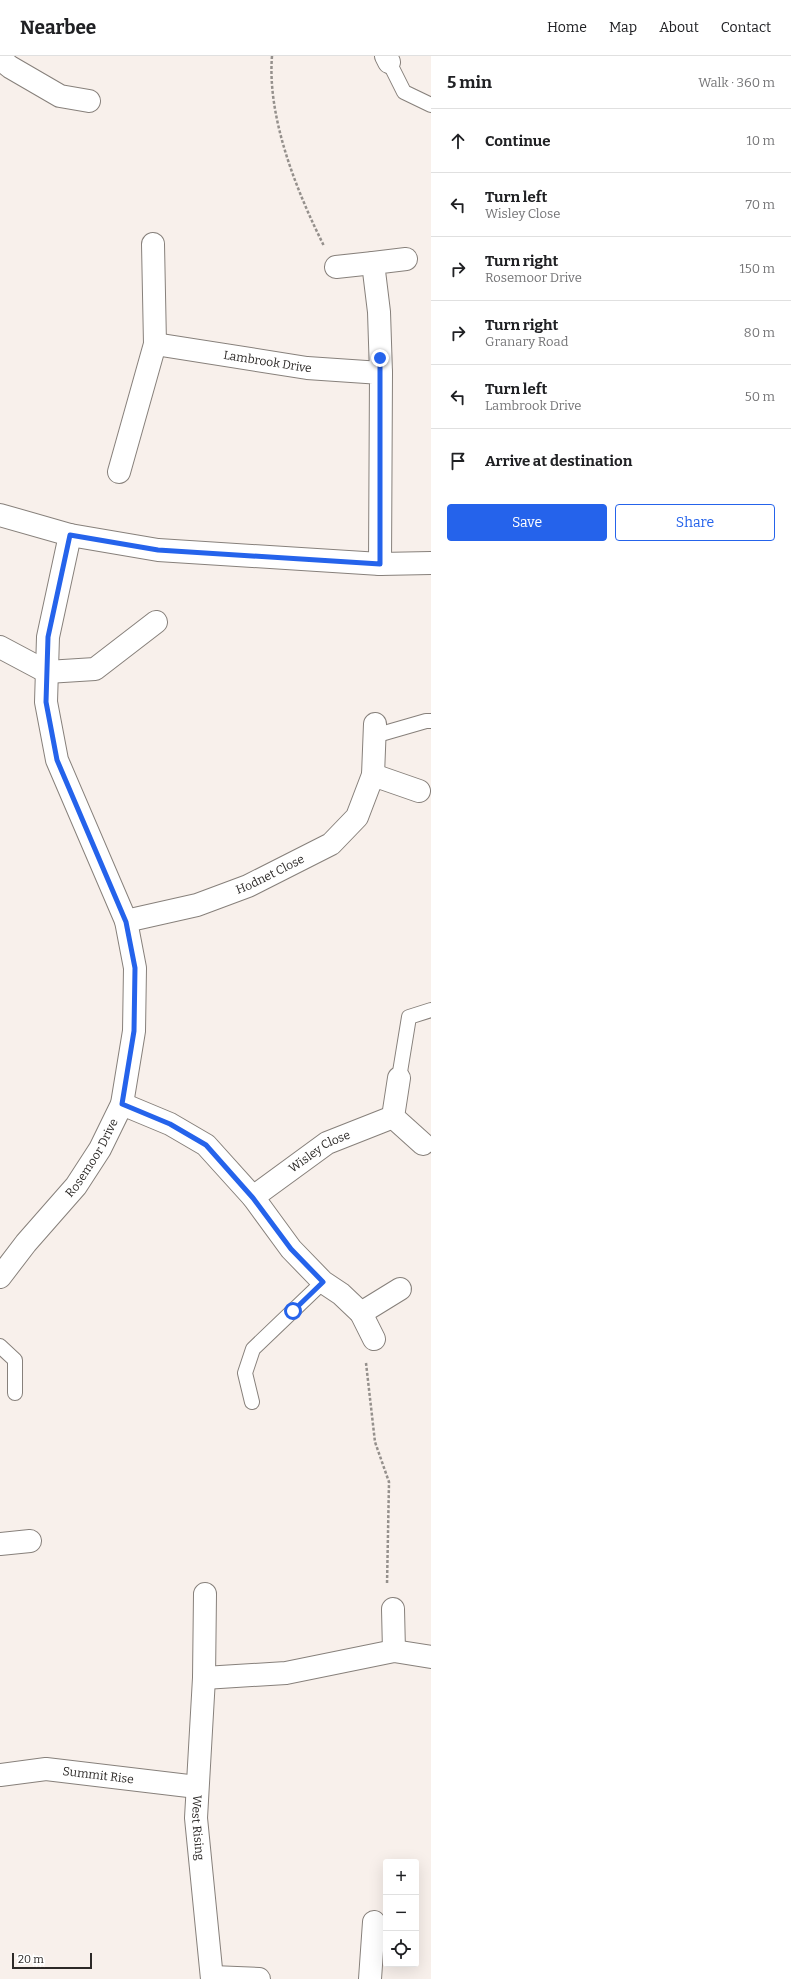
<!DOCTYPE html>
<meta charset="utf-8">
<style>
:root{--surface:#fff;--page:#f2f2f2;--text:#202124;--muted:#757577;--line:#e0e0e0;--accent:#2563eb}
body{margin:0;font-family:Bitter,serif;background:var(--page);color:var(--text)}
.controls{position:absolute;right:12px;bottom:12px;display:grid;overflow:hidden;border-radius:4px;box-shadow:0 4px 16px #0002}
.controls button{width:36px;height:36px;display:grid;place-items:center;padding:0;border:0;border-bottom:1px solid var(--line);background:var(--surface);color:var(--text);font:20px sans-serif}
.scale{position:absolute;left:12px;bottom:10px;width:80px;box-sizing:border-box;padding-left:4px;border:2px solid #2c2927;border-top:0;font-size:11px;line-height:14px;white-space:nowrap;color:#2c2927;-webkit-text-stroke:3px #fff;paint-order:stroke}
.stop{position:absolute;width:12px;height:12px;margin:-9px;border:3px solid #2563eb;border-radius:50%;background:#fff}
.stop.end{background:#2563eb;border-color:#fff;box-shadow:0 1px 4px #0008}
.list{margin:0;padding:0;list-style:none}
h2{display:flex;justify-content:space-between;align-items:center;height:52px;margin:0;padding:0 16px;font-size:17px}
h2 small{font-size:13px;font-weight:400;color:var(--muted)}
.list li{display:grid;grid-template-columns:26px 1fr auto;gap:12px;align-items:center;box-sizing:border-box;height:64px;padding:0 16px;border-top:1px solid var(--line)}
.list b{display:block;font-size:15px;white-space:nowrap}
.list p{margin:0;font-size:13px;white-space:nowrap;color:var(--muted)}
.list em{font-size:13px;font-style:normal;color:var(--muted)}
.actions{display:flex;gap:8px;padding:12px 16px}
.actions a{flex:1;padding:9px 0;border:1px solid var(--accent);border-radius:4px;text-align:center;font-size:14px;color:var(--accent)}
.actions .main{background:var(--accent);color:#fff}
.icon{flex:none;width:22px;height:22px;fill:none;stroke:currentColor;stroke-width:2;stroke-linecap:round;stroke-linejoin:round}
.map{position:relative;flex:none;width:431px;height:1923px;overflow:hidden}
header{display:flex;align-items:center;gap:24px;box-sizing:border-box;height:56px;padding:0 20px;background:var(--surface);border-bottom:1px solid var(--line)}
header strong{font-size:19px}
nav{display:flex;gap:22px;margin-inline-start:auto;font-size:14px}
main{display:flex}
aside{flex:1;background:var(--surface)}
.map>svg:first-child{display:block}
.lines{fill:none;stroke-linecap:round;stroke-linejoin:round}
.lane-casing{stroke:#87807b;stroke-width:16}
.street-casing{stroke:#87807b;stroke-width:24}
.path{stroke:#95908c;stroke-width:2.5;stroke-dasharray:3 2;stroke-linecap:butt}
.lane{stroke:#fff;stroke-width:14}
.street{stroke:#fff;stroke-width:22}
.route{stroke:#2563eb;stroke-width:5}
.labels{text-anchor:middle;stroke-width:3;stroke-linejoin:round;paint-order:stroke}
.street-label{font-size:12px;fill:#2c2927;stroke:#fff}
</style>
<header>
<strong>Nearbee</strong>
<nav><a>Home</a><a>Map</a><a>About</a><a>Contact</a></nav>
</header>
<main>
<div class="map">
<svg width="431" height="1923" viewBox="0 0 431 1923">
<rect width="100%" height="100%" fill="#f8f0eb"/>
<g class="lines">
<g class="lane-casing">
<g id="lane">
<polyline points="389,6 404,36 431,49"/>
<polyline points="374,680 426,665 431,665"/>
<polyline points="399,1022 409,961 431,954"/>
<polyline points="0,1290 15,1304 15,1337"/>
<polyline points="252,1346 245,1317 253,1293 323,1226"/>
</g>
</g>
<g class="street-casing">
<g id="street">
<polyline points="386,0 389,6"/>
<polyline points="0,3 10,11 60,40 89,45"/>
<polyline points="336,211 373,207"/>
<path id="s1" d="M155 288 307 312 381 317 380 508"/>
<polyline points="381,317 379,256 373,207 406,203"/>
<polyline points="119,416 155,288 153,188"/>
<polyline points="0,459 70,479 158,494 380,508 431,507"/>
<polyline points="0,591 47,616 95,613 156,566"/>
<polyline points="373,719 375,668"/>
<path id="s2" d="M126 865 197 849 248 830 331 788 357 761 373 719 419 735"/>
<polyline points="399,1022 393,1061 423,1088"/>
<polyline points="122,1048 170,1068 206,1089 253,1141 291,1193 323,1226 341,1238 361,1257 374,1283"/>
<path id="s3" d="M253 1141 327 1087 393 1061"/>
<path id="s4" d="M0 1221 26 1187 76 1130 100 1093 122 1048 134 975 135 912 126 865 57 704 46 646 48 581 70 479"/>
<polyline points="361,1257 400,1233"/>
<polyline points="0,1488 30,1485"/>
<path id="s5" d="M205 1538 204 1622 196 1762 212 1923"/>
<polyline points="393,1553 394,1595"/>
<polyline points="204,1622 286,1617 394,1595 431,1601"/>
<path id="s6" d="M0 1719 46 1713 197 1731"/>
<polyline points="212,1921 259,1923"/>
<polyline points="370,1923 374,1866"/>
</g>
</g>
<g class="path">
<path d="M272 0C267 62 297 136 324 190"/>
<polyline points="366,1307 375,1386 389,1426 387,1529"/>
</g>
<use href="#lane" class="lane"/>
<use href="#street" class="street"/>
</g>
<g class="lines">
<polyline class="route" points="293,1255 323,1226 291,1193 253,1142 206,1089 170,1068 122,1048 134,975 135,912 126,866 57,704 46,646 48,581 70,479 158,494 380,508 380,302"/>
</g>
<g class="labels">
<g class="street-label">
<text dy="4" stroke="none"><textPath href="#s1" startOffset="114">Lambrook Drive</textPath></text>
<text dy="4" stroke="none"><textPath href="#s2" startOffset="152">Hodnet Close</textPath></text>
<text dy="4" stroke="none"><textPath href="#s3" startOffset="81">Wisley Close</textPath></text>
<text dy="4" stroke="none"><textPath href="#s4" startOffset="151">Rosemoor Drive</textPath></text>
<text dy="4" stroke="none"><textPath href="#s6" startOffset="99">Summit Rise</textPath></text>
<text dy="4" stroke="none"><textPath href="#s5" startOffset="234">West Rising</textPath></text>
</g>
</g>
</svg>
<div class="controls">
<button>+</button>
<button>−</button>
<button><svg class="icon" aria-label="locate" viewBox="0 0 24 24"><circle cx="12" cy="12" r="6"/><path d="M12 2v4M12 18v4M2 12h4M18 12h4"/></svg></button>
</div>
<div class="scale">20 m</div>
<div class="stop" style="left:293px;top:1255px"></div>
<div class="stop end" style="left:380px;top:302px"></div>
</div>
<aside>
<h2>5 min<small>Walk · 360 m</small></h2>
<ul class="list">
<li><svg class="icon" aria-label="ahead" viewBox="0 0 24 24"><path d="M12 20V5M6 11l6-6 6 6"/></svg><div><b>Continue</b></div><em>10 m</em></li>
<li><svg class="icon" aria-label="left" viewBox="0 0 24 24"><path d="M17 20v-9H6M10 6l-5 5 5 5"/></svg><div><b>Turn left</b><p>Wisley Close</p></div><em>70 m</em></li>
<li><svg class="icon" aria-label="right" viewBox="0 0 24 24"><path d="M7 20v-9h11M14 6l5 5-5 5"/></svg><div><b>Turn right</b><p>Rosemoor Drive</p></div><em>150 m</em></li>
<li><svg class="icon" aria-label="right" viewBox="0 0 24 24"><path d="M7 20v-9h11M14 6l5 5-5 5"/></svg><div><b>Turn right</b><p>Granary Road</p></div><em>80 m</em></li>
<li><svg class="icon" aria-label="left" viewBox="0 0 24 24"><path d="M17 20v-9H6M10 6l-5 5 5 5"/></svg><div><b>Turn left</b><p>Lambrook Drive</p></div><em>50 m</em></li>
<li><svg class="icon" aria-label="arrive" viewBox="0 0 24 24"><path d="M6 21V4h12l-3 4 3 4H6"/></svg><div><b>Arrive at destination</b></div></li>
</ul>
<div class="actions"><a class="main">Save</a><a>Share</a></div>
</aside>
</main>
